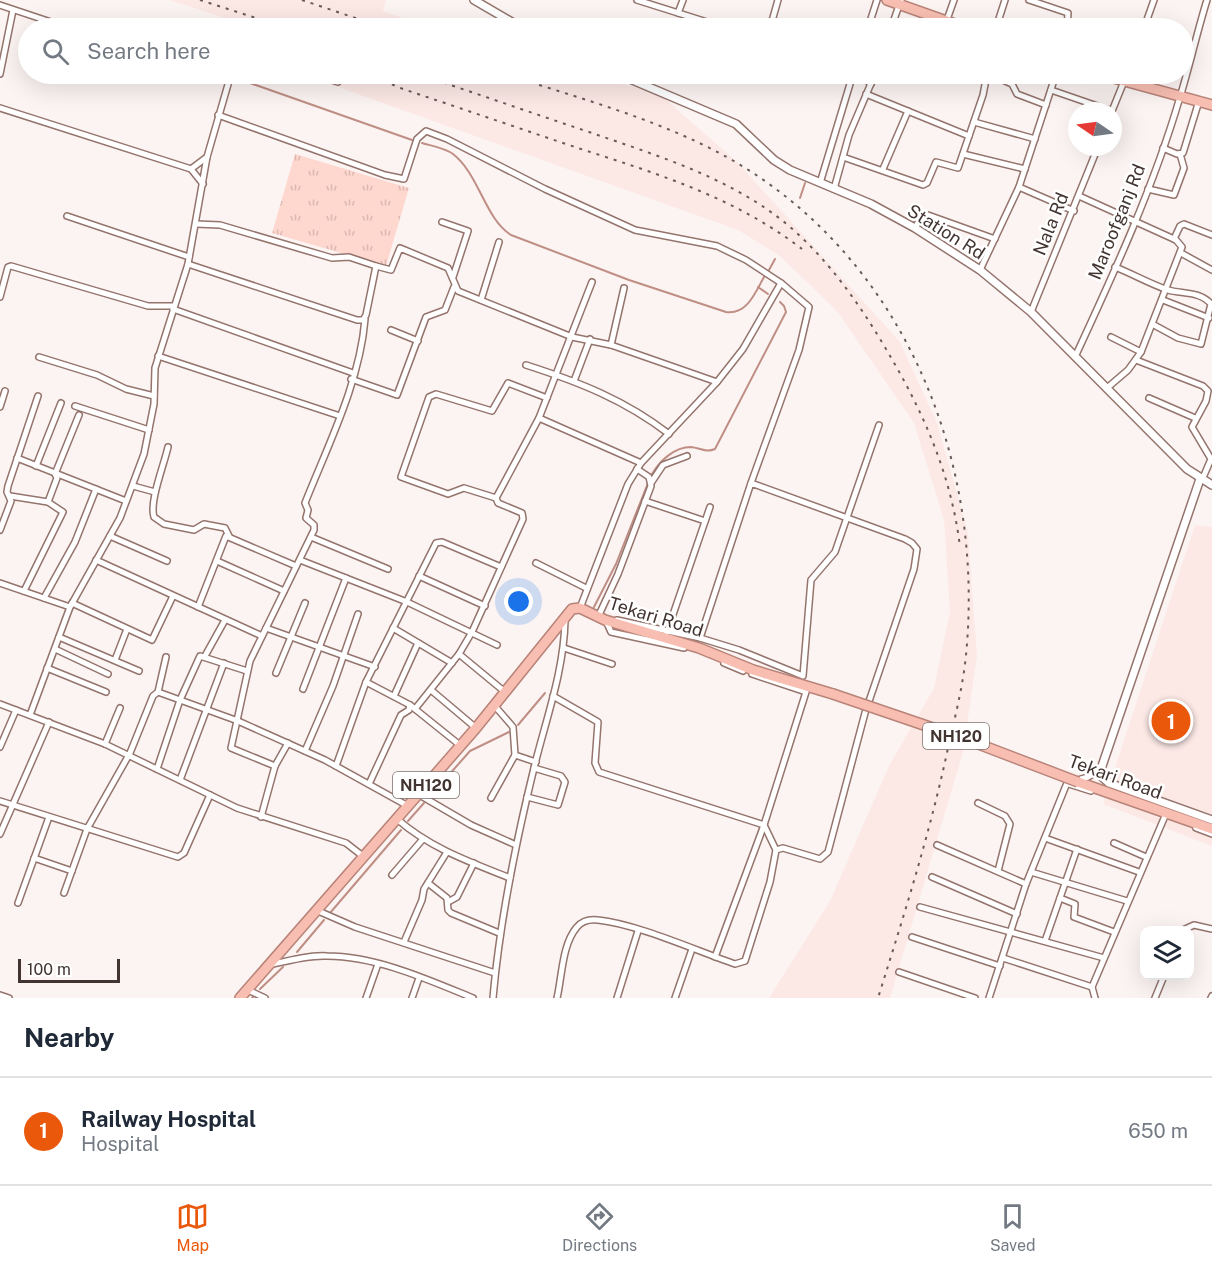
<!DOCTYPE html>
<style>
:root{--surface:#fff;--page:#f2f2f3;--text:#1f2937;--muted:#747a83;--line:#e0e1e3;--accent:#ea580c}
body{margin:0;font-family:"Public Sans",sans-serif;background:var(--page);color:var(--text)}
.controls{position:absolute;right:18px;bottom:18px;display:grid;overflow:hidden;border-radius:12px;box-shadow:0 6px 24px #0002}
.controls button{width:54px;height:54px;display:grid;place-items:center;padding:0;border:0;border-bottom:2px solid var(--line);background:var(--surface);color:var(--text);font:30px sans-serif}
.compass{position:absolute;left:1068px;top:102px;width:54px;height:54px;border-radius:50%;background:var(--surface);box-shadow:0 6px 24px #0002;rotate:283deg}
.scale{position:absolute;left:18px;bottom:15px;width:102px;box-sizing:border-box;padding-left:6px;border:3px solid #423431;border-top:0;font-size:16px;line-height:21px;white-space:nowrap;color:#423431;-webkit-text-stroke:4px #fff;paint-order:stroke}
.you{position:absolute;left:519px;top:602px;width:21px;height:21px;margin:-15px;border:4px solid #fff;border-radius:50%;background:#1a73e8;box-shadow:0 0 0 9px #1a73e833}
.badge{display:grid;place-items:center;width:39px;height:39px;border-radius:50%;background:var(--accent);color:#fff;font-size:20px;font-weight:700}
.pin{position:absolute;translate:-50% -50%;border:3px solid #fff;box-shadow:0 2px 6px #0006}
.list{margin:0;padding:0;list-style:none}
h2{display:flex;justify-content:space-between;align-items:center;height:78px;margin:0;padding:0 24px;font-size:26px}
h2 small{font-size:20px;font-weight:400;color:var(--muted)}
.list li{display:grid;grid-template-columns:39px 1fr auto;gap:18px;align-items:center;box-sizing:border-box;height:108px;padding:0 24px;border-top:2px solid var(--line)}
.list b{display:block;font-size:22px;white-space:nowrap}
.list p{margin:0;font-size:20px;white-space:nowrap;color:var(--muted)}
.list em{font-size:20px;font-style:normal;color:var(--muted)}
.icon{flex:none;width:33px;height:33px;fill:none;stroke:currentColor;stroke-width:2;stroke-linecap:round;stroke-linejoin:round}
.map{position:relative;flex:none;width:1212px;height:998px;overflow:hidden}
.search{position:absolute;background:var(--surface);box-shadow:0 6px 24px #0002;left:18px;right:18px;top:18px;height:66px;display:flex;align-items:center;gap:15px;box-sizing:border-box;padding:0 21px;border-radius:33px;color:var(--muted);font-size:22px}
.sheet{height:186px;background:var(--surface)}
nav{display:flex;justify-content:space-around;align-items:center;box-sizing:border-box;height:84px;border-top:2px solid var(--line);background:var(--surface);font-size:16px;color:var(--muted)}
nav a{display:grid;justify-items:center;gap:3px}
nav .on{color:var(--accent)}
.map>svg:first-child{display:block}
.built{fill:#fce9e6}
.grass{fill:url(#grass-tufts)}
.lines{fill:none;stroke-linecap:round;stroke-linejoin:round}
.stream{stroke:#bf8e84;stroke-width:2}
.minor-casing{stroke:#94746d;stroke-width:8}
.tertiary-casing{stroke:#94746d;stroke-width:10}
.trunk-casing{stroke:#b88378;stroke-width:12}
.minor{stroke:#fff;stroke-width:5}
.tertiary{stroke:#fff;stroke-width:7}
.trunk{stroke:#f8beb2;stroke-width:9}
.rail{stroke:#685b58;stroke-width:2;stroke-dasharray:3 6;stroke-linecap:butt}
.trunk-bridge-casing{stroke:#b88378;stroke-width:12;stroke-linecap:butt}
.trunk-bridge{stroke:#f8beb2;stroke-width:9}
.labels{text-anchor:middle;stroke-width:5;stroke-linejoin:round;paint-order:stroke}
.shield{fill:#fff;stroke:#7b716f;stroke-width:1.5}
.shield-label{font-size:16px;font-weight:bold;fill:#423431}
.street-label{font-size:18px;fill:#423431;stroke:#fff}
</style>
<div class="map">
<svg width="1212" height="998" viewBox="0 0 1212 998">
<defs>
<pattern id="grass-tufts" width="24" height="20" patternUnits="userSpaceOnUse" patternTransform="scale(1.5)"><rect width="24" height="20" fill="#fed7cf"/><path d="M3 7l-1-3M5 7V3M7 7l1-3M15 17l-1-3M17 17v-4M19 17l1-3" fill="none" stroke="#dbb9b2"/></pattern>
</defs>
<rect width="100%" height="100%" fill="#fcf4f2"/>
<g class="built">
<polygon points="169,0 386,0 383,11 430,28 241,28 225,18"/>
<polygon points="311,74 570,74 656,91 737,162 900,342 937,423 968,533 977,656 963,752 890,998 769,998 830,901 889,766 934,688 950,612 944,520 914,423 837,311 780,256 738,230 324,82"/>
<polygon points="1195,525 1212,527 1212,846 1103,804"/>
</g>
<polygon class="grass" points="295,154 409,188 386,266 272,233"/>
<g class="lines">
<g class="stream">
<polyline points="250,83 412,140"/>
<path d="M422 143C432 146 445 148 453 154 479 174 485 219 511 235L629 280 726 312C747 315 755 293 764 277"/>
<polyline points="800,198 805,183"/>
<polyline points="769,270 775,259"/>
<polyline points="758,287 768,294"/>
<path d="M652 474C660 461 674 447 691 447 700 448 706 453 715 449L786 312 784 306 780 302"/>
<polyline points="594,607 616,564 648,483"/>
<polyline points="518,725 545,693"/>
<polyline points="431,795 470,751 509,732"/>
<polyline points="408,821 424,803"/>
<polyline points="330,913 401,830"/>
<polyline points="297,952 324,920"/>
<polyline points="260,989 283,967"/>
<polyline points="252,998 254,996"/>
</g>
<g class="minor-casing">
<g id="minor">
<polyline points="637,0 726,28"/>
<polyline points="1029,0 1068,13 1067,28"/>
<polyline points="0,5 69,28"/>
<polyline points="678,13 683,0"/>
<polyline points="770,28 778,0"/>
<polyline points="868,28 877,0"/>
<polyline points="891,28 901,0"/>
<polyline points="944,28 954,0"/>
<polyline points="996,28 1005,0"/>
<polyline points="1144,28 1154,0"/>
<polyline points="0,74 13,10"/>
<polyline points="212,74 228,80"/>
<polyline points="313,74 338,82"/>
<polyline points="859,74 871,84"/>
<polyline points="989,74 1012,84 1017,94 1046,105"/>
<polyline points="1051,90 1112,111 1127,74"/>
<polyline points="866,94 969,136"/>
<polyline points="0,108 191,169 203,184"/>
<polyline points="218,115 385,175 404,179 417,139 426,131 447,139 545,189 635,230 717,246 746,260 781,283 809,307 799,350 751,483"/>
<polyline points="974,122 1035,139"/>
<polyline points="1163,148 1177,154 1183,153 1199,101"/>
<polyline points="963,154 1025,169"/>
<polyline points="843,157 923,185 927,183 936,162 958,168 983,95 987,74"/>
<polyline points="191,169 207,157 231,74"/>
<polyline points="883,169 908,111"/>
<polyline points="820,183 853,74"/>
<polyline points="1019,187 1074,211"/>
<polyline points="834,189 849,135 875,74"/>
<polyline points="1148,189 1174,195 1184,168 1180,154"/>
<polyline points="1079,196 1176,240 1182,247 1141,352 1128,370 1107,388"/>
<polyline points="67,216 189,257"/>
<polyline points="442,222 468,231 453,277"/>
<polyline points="915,228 920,219 928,215 995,239"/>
<polyline points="1174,239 1180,226 1184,224 1212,235"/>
<polyline points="1181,253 1212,270"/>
<polyline points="188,264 357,320 363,320 366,315 376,266 349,257 332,258 220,225 196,224"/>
<polyline points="376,266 391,270 400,248 448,268 458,291 572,337 611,345 717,382"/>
<path d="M1115 267C1133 274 1150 284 1168 290 1182 294 1200 291 1211 304L1201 344 1178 338 1154 325"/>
<polyline points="980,270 1019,187 1056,74"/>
<polyline points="0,297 8,267 11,266 148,306 174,306"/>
<polyline points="481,300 499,242"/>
<polyline points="1163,300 1209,318"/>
<polyline points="173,309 353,373"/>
<polyline points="1031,312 1098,147"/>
<polyline points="391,330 418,341"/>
<polyline points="1111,337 1141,352"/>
<polyline points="611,345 624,288"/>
<polyline points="158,356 340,416"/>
<polyline points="39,357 97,375 126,389 154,396"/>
<path d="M1075 357C1114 273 1154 186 1180 97 1190 65 1197 32 1207 0"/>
<polyline points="1136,360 1203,386 1208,391 1206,401 1192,427 1211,459 1202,480"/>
<path d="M526 365C579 382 625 400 669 434"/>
<polyline points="351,379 397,395 426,317 445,310 454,287"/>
<polyline points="574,381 590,339"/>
<polyline points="1149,398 1195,418"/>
<polyline points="75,406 149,430"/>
<polyline points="0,407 5,391"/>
<polyline points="539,418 641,463"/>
<path d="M168 447C164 465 149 502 154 517L164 524 194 530 204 524 225 528 229 536"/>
<polyline points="17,458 126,501"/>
<polyline points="36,466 61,403"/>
<polyline points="651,483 663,465 687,456"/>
<polyline points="133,486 155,492"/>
<polyline points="10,496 48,502 63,512 24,591"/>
<polyline points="496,498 464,488 448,494 401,477 429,397 436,394 492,411 508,383 547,398"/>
<polyline points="645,501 705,521"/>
<polyline points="48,502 57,478 55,474 79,415"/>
<polyline points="0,530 11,501 7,492 8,486 38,396"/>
<polyline points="110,536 167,561"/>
<polyline points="311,537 388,569"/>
<polyline points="96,560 262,636"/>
<polyline points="300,560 407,602 497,645"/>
<polyline points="217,561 284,591"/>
<polyline points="536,563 586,588"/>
<polyline points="419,576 485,606"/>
<polyline points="0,583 70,607"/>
<polyline points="44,598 75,542 96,489"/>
<polyline points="72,603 152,640 173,596"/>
<polyline points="198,607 226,536 296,566"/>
<polyline points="580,608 628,484 641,463 717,382 743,349 781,283"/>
<polyline points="598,617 618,574 651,486 649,477 637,469"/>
<polyline points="606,621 611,632 684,648"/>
<polyline points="266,628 375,667"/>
<polyline points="393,628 452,663"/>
<polyline points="667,632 710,507"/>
<polyline points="59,637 139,671"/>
<polyline points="700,638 739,650 803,676 811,580 835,552 879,425"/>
<polyline points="564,648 612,664"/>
<polyline points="55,649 108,674"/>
<polyline points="459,654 505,692"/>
<polyline points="205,656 225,620"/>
<polyline points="166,657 158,692 238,721 325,760 408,806"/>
<polyline points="115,660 127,629"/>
<polyline points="724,663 743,671"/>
<polyline points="47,668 106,692"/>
<polyline points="276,673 305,603"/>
<polyline points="366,682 410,705 461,746"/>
<polyline points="303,689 346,578"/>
<polyline points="431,690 476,728"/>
<polyline points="394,696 418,643"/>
<polyline points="553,696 598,722 595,763 599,772 764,825 776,850"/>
<polyline points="0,704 105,744 237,808 346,843 364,857"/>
<polyline points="494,705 513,727 515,755 536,762"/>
<polyline points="415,709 459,654 472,632 523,519 522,513 498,503 496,498 539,418 592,282"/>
<polyline points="30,715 70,607 120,518 144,454 154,404 155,368 188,264 207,157"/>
<polyline points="105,744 120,708"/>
<polyline points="0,747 16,710"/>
<polyline points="305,751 333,686 358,614"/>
<path d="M275 766 231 748 250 661 314 530V525L306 518 308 510 305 503C328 445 360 382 365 319"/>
<polyline points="336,766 366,682 436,543 442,542 501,567"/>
<polyline points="157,769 180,700 200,656 247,671"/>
<polyline points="180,780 224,663"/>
<polyline points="369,784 401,715 409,710 410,705"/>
<polyline points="1069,784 1091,791"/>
<polyline points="418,794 471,825 516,845"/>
<polyline points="527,797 558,805 565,782 561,776 534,768"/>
<polyline points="491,798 515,755"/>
<polyline points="0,801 178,857 184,853 210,795"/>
<polyline points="978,803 1005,816 1010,824 998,871"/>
<polyline points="261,817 275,766 288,743"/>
<path d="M397 819C430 848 470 862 510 878"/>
<polyline points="1196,828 1212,834"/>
<polyline points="0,834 49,722"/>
<polyline points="1045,838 1139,872"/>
<polyline points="1114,843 1146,857"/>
<polyline points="937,845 1026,884"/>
<polyline points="34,858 72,871"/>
<polyline points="1031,872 1127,901"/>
<polyline points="392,875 423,839"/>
<polyline points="932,877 1017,914"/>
<polyline points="428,883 447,898 448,910 451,913 499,933"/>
<polyline points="64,893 87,829 130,753 153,696 158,692"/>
<polyline points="1060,898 1075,904 1074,917 1114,932"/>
<polyline points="448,902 457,897 474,863"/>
<polyline points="18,903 49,817"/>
<polyline points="920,907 1104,958"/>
<polyline points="316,910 355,927 495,973"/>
<polyline points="1183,930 1194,925 1212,929"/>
<polyline points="912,937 1000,966"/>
<polyline points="1045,941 1077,849"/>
<polyline points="404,942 422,900 424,889 447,852"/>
<polyline points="715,957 764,825 806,692 752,674"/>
<polyline points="1003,958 1092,987"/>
<path d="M273 964C290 960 310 955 327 956 376 956 429 980 473 998"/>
<polyline points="899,972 975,998"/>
<polyline points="248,990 265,998"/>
<polyline points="0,995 9,998"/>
<polyline points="366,998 378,964"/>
<polyline points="412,998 419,978"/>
<path d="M493 998C500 918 516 841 535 764 547 716 564 670 565 620"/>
<path d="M557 998C562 977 562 944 577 927 582 921 590 919 598 920 637 924 697 951 735 964L745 961 770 882 776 850 783 848 820 859 828 852 865 713 914 569 917 549 912 543 905 539 751 483 700 638 617 620"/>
<polyline points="617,998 638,931"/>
<polyline points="675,998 692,949"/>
<polyline points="989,998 1026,884 1067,783 1088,777 1101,769"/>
<polyline points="1095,998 1092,987 1095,980 1165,816"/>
<polyline points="1155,998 1164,976"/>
<polyline points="1211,998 1212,996"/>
</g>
</g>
<g class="tertiary-casing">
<g id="tertiary">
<polyline points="474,0 522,28"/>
<polyline points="618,74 736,124 774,160 790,170 871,204 915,228 980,270 1031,312 1187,469 1212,485"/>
<polyline points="1200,479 1101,769 1101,776 1109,783 1212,820"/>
</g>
</g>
<g class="trunk-casing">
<g id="trunk">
<polyline points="887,0 966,28"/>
<polyline points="1099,74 1212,105"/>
<polyline points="1078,782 1212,829"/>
<polyline points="240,998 476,728 572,609 580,608 605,620 699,648 753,670 833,694"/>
</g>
</g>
<use href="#minor" class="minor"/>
<use href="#tertiary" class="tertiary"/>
<use href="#trunk" class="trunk"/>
<g class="rail">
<polyline points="200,0 287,28"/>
<polyline points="302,0 385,28"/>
<path d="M367 74 403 89C463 109 524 130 584 150 662 175 737 199 802 249"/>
<path d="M418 74C475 93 532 113 589 132 658 156 732 178 789 226 832 263 865 312 893 361 927 420 952 480 960 547"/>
<path d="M505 74C581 99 662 120 732 160 905 260 985 461 966 655 963 686 955 717 948 748 930 833 904 915 878 998"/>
</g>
<g class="trunk-bridge-casing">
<polyline id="trunk-bridge" points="833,694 968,740 1078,782"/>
</g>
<use href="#trunk-bridge" class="trunk-bridge"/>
</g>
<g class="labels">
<g class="shield">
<rect x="923" y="723" width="66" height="26" rx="4.5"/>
<rect x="393" y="772" width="66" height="26" rx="4.5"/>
</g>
<g class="shield-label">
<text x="956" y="742">NH120</text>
<text x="426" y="791">NH120</text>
</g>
<g class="street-label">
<text transform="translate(1117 222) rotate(-68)" y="6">Maroofganj Rd</text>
<text transform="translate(1051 224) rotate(-68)" y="6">Nala Rd</text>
<text transform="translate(946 232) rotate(32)" y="6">Station Rd</text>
<text transform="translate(656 617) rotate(17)" y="6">Tekari Road</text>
<text transform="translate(1115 777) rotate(20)" y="6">Tekari Road</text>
</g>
</g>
</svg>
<div class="controls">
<button><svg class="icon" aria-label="layers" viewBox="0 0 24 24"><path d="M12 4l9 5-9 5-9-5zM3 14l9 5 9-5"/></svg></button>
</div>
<svg class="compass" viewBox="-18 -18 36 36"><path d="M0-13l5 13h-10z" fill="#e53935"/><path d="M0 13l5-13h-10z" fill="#747a83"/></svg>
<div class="scale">100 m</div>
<div class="you"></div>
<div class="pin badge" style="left:1171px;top:721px">1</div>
<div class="search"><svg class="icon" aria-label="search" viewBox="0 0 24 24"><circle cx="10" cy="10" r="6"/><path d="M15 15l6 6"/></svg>Search here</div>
</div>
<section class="sheet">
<h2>Nearby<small></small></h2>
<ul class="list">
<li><span class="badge">1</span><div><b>Railway Hospital</b><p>Hospital</p></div><em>650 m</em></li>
</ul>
</section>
<nav>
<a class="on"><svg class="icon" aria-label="map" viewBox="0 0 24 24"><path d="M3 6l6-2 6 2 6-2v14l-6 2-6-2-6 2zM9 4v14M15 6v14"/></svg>Map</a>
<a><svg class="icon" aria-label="directions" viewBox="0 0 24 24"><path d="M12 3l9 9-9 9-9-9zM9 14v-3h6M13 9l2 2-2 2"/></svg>Directions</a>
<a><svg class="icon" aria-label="saved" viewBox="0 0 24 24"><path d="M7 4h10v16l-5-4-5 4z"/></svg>Saved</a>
</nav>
